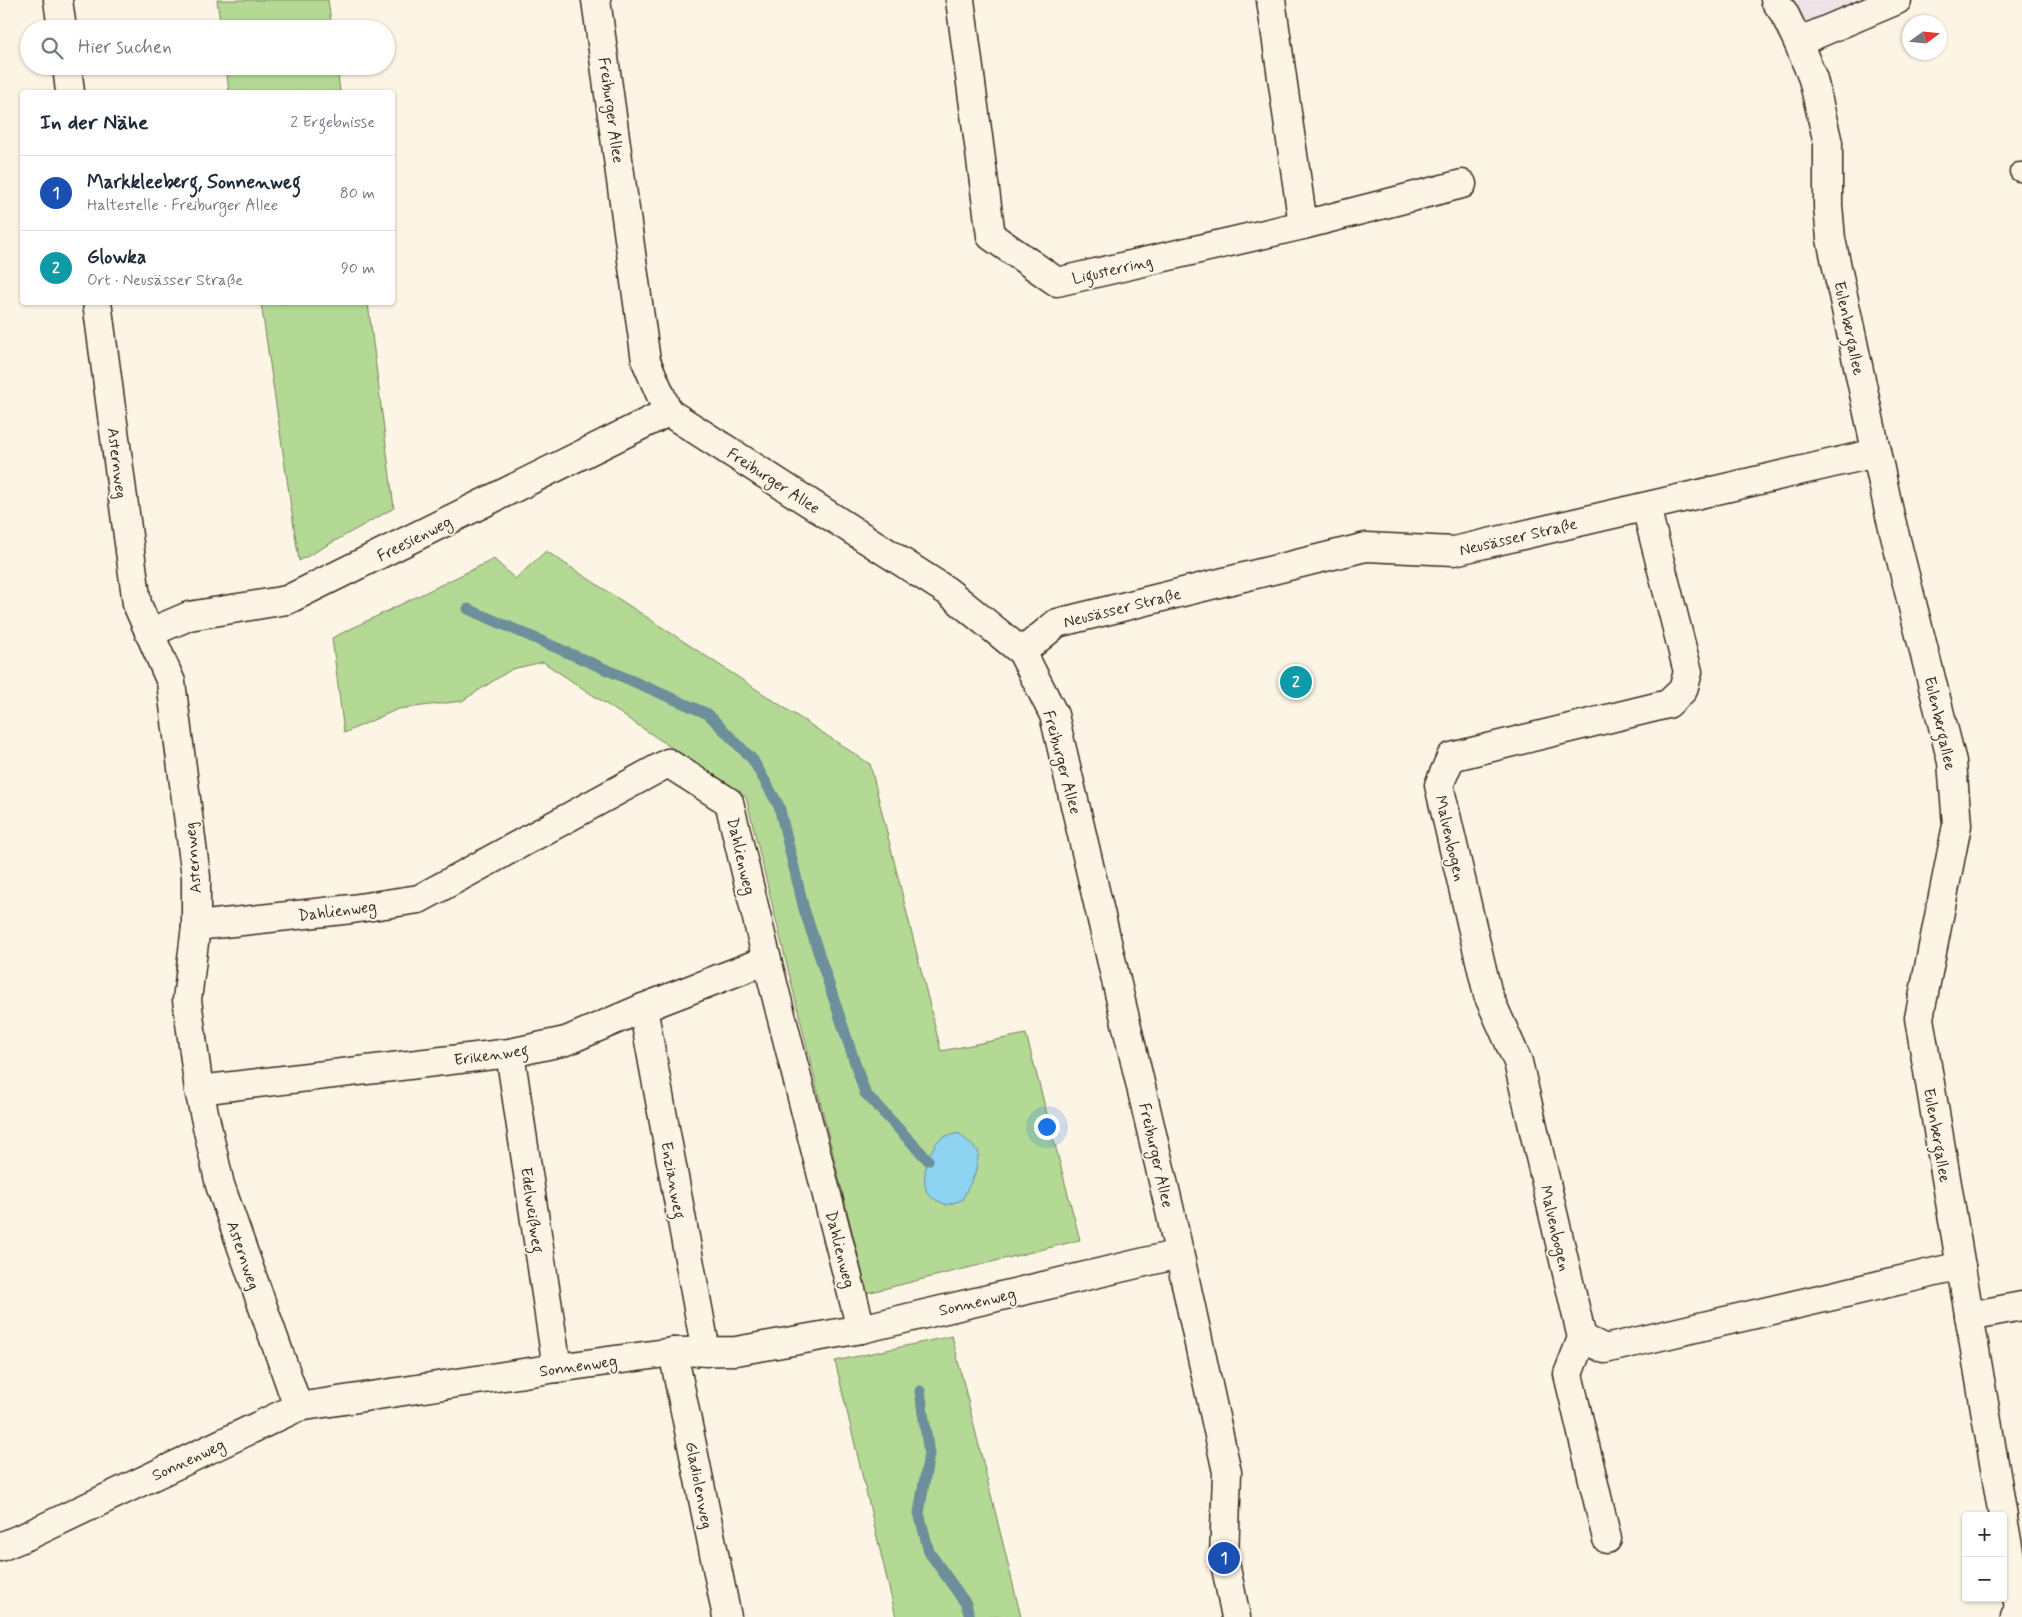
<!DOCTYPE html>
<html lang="de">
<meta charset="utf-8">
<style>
:root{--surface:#fff;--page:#f2f2f3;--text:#1f2937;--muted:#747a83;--line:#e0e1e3;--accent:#111827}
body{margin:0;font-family:Mynerve,sans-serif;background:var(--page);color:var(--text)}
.controls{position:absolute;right:15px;bottom:15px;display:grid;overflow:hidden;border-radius:5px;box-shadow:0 1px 4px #0004}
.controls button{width:45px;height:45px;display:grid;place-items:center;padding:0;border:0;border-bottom:1px solid var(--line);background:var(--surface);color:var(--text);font:25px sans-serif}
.compass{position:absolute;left:1902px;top:15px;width:45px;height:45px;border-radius:50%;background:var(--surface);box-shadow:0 1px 4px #0004;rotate:75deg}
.you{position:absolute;left:1046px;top:1126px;width:18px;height:18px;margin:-12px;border:4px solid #fff;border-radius:50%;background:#1a73e8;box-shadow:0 0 0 8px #1a73e833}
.badge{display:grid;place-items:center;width:32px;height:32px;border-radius:50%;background:var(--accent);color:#fff;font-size:16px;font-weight:700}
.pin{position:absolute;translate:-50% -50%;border:2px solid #fff;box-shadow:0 1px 5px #0006}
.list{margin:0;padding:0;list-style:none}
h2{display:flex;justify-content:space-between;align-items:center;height:65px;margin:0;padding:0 20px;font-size:21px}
h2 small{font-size:16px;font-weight:400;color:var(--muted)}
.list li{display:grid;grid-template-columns:32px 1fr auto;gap:15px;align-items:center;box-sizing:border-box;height:75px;padding:0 20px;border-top:1px solid var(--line)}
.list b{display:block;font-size:19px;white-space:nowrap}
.list p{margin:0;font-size:16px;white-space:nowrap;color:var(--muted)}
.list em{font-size:16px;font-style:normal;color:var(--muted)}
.icon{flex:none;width:28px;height:28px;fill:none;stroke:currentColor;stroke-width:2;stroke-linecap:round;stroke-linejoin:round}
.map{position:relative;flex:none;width:2022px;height:1617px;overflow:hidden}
.search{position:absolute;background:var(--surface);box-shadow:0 1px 4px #0004;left:20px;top:20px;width:375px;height:55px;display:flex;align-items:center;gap:12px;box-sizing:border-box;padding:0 18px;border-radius:28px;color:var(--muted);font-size:19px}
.panel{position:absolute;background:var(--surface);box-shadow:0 1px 4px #0004;left:20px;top:90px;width:375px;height:215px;border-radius:5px}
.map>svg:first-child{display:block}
.built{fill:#eee3e6}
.green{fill:#b3d995;stroke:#77825a}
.water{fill:#8dd2ef;stroke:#6c8f9b}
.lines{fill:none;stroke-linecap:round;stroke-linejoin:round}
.stream{stroke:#6c8f9b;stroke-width:11}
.service-casing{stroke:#3b2a1e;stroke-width:21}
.minor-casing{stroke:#3b2a1e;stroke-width:31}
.service{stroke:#fcf5e5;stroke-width:18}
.minor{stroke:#fcf5e5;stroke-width:28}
.labels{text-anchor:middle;stroke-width:4;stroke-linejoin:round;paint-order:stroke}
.street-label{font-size:16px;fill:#3b2a1e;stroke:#fcf5e5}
</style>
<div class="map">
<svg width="2022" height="1617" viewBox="0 0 2022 1617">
<rect width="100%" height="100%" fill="#fcf5e5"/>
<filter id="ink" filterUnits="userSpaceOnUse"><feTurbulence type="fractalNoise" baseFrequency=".02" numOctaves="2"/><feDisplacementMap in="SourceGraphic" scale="10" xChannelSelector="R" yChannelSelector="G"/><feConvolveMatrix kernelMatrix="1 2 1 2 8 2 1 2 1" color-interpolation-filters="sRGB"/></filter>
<g filter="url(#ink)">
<polygon class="built" points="1775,0 1897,0 1798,42"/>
<g class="green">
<polygon points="217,0 328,0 332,29 221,29"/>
<polygon points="226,66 337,66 340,92 229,92"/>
<polygon points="261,303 368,303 394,508 299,561"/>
<polygon points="546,551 870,764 941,1051 1026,1034 1080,1240 867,1293 746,797 543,662 512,669 462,701 398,709 344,733 332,638 494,559 515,579"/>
<polygon points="952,1336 1021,1617 896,1617 835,1361"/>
</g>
<path class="water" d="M959 1133 979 1152 975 1174 962 1200 947 1205C940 1202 931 1199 927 1192 920 1177 929 1145 943 1137 948 1135 954 1135 959 1133Z"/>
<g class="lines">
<g class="stream">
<polyline points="468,609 708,714 753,760 779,806 804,909 865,1093 928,1160"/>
<polyline points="920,1391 929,1454 919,1513 929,1552 966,1604 970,1617"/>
</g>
<g class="service-casing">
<polyline id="service" points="2019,172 2022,172"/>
</g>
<g class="minor-casing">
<g id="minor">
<polyline points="58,0 62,29"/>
<polyline points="596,0 646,361 668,412 947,591 1022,652 1054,715 1170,1211 1227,1472 1224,1558 1236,1617"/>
<polyline points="960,0 991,236 1057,282 1303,225 1462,184"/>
<polyline points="1271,0 1303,225"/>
<polyline points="1775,0 1784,13 1798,42 1813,79 1828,143 1828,206 1831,239 1890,516 1952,762 1957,825 1919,1018 2003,1516"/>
<polyline points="1798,42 1897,0"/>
<polyline points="67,66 70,92"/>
<polyline points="97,302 137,604 171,682 196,877 196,926 187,1000 199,1090 220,1185 298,1407"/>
<polyline points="1646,507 1688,672 1683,690 1668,704 1451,757 1439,785 1488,995 1518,1062 1582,1338 1605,1349 1961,1266"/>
<polyline points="149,633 189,616 287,600 668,412"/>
<polyline points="1022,652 1057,623 1366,547 1454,551 1876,453"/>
<polyline points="196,926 352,909 419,899 668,763 729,802 767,960 861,1329"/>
<polyline points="643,1008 706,1352"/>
<polyline points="510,1053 557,1368"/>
<polyline points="199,1090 510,1053 566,1041 643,1008 767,960"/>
<polyline points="1969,1316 2022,1306"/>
<polyline points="1582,1338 1568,1374 1607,1539"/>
<polyline points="673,1352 727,1617"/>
<polyline points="2003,1518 2019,1608 2015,1617"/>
<polyline points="0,1547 29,1535 298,1407 557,1368 673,1352 736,1351 861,1329 1179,1254"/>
</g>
</g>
<use href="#service" class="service"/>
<use href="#minor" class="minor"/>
</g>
</g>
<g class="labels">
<g class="street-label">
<text transform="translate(612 110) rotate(82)" y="6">Freiburger Allee</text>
<text transform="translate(1112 269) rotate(-13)" y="6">Ligusterring</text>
<text transform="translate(1850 328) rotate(78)" y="6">Eulenbergallee</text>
<text transform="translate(118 463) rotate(83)" y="6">Asternweg</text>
<text transform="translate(774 480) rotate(33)" y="6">Freiburger Allee</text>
<text transform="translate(1518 536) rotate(-13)" y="6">Neusässer Straße</text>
<text transform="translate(414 538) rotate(-27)" y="6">Freesienweg</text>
<text transform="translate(1122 607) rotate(-14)" y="6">Neusässer Straße</text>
<text transform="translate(1941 723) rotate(77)" y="6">Eulenbergallee</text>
<text transform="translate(1063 762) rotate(75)" y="6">Freiburger Allee</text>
<text transform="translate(1451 838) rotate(77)" y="6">Malvenbogen</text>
<text transform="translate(742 856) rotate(77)" y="6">Dahlienweg</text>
<text transform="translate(192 858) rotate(-95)" y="6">Asternweg</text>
<text transform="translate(337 910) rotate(-7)" y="6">Dahlienweg</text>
<text transform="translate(491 1054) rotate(-8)" y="6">Erikenweg</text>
<text transform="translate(1938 1135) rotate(80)" y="6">Eulenbergallee</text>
<text transform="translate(1157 1155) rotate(77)" y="6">Freiburger Allee</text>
<text transform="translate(674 1180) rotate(80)" y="6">Enzianweg</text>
<text transform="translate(533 1210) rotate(82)" y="6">Edelweißweg</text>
<text transform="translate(1556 1228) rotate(77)" y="6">Malvenbogen</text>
<text transform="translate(841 1249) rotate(76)" y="6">Dahlienweg</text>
<text transform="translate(244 1255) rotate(71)" y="6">Asternweg</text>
<text transform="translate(977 1301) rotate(-13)" y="6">Sonnenweg</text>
<text transform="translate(578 1365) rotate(-8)" y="6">Sonnenweg</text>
<text transform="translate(188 1459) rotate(-25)" y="6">Sonnenweg</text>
<text transform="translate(700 1485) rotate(79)" y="6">Gladiolenweg</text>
</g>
</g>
</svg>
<div class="controls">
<button>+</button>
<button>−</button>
</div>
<svg class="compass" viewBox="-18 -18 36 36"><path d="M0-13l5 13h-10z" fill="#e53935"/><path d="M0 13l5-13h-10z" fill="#747a83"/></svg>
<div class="you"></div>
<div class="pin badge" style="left:1224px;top:1558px;background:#1a4fb4">1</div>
<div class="pin badge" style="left:1296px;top:682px;background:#0f9aa8">2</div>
<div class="search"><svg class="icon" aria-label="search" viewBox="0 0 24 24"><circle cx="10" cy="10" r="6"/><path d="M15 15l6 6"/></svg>Hier suchen</div>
<section class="panel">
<h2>In der Nähe<small>2 Ergebnisse</small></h2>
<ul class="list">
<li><span class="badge" style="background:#1a4fb4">1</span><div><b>Markkleeberg, Sonnenweg</b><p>Haltestelle · Freiburger Allee</p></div><em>80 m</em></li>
<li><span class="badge" style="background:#0f9aa8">2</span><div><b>Glowka</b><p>Ort · Neusässer Straße</p></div><em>90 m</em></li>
</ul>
</section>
</div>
